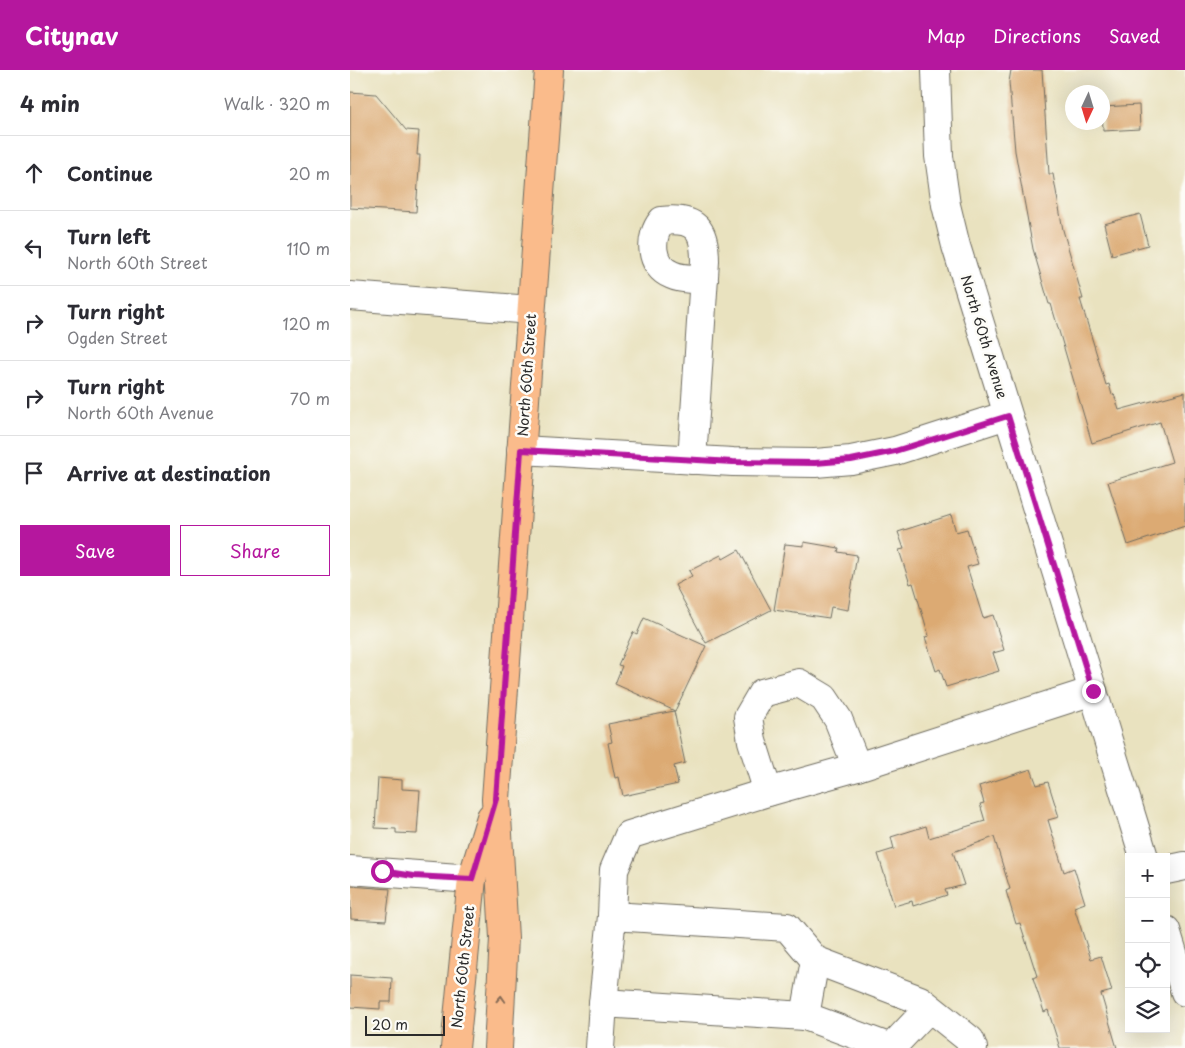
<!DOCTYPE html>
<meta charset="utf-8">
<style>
:root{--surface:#fff;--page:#f2f2f3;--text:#2b2b33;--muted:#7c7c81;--line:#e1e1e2;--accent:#b5179e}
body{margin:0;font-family:"Playpen Sans",sans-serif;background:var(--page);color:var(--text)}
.controls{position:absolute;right:15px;bottom:15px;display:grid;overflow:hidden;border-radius:0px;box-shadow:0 5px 20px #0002}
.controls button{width:45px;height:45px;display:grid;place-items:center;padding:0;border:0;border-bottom:1px solid var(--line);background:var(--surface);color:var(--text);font:25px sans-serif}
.compass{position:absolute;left:715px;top:15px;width:45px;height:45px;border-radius:50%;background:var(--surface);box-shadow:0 5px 20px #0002;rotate:184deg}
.scale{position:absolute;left:15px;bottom:12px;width:80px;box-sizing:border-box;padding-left:5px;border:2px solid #2b2b2b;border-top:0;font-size:14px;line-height:18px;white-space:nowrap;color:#2b2b2b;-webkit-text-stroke:4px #fdfcf7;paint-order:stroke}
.stop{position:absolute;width:15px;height:15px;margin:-11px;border:4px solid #b5179e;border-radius:50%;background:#fff}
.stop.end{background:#b5179e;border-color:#fff;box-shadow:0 1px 5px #0008}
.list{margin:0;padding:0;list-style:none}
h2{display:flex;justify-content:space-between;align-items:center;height:65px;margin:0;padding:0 20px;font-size:21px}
h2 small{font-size:16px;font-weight:400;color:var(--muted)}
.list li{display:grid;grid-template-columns:32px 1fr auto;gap:15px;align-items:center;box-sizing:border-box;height:75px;padding:0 20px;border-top:1px solid var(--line)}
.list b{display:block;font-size:19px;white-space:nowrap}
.list p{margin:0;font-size:16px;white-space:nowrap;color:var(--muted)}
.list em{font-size:16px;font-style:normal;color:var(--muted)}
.actions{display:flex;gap:10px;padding:15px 20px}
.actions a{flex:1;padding:11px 0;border:1px solid var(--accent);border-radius:0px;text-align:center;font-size:18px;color:var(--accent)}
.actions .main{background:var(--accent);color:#fff}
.icon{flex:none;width:28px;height:28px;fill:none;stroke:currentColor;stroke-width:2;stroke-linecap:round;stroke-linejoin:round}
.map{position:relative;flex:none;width:835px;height:978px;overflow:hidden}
header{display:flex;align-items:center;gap:30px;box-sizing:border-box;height:70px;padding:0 25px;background:var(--accent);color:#fff}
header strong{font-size:24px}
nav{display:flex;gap:28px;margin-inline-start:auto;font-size:18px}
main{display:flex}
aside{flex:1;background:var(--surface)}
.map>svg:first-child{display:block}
.building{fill:#dcaa73}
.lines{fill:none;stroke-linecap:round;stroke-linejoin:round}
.minor-casing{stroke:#6e6b5f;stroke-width:30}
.major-casing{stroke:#6e6b5f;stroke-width:30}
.minor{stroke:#fff;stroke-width:28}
.major{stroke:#fabb8b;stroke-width:28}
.oneway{stroke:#886c56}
.route{stroke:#b5179e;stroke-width:6}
.labels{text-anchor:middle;stroke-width:5;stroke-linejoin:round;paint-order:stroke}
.street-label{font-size:14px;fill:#2b2b2b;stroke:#fdfcf7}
</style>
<header>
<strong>Citynav</strong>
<nav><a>Map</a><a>Directions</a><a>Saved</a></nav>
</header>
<main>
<aside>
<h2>4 min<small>Walk · 320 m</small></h2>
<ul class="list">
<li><svg class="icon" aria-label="ahead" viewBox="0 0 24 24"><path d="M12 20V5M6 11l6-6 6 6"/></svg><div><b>Continue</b></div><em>20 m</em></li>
<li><svg class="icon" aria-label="left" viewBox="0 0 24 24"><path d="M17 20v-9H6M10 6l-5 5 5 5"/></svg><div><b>Turn left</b><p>North 60th Street</p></div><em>110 m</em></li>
<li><svg class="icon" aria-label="right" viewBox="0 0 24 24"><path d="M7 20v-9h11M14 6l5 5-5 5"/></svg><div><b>Turn right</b><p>Ogden Street</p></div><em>120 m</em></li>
<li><svg class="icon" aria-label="right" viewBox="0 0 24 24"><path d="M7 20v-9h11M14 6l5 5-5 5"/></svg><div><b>Turn right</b><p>North 60th Avenue</p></div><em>70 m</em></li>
<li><svg class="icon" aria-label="arrive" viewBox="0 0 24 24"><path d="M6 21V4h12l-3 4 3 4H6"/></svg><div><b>Arrive at destination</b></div></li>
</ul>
<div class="actions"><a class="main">Save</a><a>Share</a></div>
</aside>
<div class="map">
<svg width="835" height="978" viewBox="0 0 835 978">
<rect width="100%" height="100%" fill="#fdfcf7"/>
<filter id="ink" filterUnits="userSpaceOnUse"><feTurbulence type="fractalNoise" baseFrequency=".02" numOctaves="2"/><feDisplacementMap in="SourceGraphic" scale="10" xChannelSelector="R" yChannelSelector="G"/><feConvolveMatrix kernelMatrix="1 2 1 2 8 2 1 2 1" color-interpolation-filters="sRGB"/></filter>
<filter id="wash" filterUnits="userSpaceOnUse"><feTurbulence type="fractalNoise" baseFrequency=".0096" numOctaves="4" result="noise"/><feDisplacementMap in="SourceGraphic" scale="20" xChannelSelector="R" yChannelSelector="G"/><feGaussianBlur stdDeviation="1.12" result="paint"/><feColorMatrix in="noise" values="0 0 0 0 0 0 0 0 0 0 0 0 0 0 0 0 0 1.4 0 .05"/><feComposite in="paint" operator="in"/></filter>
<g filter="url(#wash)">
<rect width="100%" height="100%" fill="#e9e2bf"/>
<g id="blocks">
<g class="building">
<polygon points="661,0 692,0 699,104 703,104 713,160 733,229 730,229 756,315 759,314 762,325 764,324 769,340 835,322 835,456 778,475 758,412 822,392 810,352 742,373 701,234 699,234 683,179 665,81 659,12"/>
<polygon points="0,22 26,24 56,60 69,61 67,85 70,85 66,142 0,138"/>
<polygon points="789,35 790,59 753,61 752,37"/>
<polygon points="790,144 798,175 762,185 754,154"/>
<polygon points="601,445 606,462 617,459 628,494 617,497 633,548 643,545 654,580 643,583 649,601 596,617 590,599 586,601 575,567 579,566 563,513 560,514 549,480 554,479 548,462"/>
<polygon points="454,472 489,478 488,482 507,485 498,540 481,537 479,548 424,540 435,474 454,476"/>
<polygon points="389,480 421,540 356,573 325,515 342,506 339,501 371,485 373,489"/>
<polygon points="294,548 356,576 325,641 265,614 272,596 268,595 283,562 287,564"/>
<polygon points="324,641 335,693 324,696 328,714 273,726 269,707 265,708 258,673 262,672 258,654"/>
<polygon points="681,699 687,715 698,712 709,747 698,750 714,802 724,798 735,833 724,837 741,889 751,886 762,921 751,924 767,978 710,978 698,940 694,942 683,908 687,906 670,853 666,854 656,821 660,819 644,767 603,782 614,815 595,820 597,825 563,836 562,831 544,836 528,784 544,779 541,767 576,756 579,768 635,751 630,734 634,733 629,716"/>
<polygon points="28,708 52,710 52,719 70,720 67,764 46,763 46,759 25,758"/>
<polygon points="0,816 40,819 36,851 1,849"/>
<polygon points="0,905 42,908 41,932 30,932 30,939 0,937"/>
</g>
</g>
</g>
<g filter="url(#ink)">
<use href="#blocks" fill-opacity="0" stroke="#6e6b5f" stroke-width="1"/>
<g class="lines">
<g class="minor-casing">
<g id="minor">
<polyline points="586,0 589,86 596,135 606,176 794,787"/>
<polyline points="0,226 181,240"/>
<polyline points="171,380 383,392 465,393 501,390 545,381 657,345"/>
<path d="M342 390 355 191C355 160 346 147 312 151 299 167 299 196 322 205 330 209 344 209 354 210"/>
<polyline points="418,722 402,671 398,647 412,623 449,613 474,628 488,649 507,697"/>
<polyline points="0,800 122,809"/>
<polyline points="816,800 835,796"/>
<polyline points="816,860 835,922"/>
<polyline points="465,890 455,946 541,978 579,938"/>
<polyline points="253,933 262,846"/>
<polyline points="250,978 253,933 455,946"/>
<polyline points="623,978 620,970 570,930 465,890 437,857 262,846 264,800 279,765 418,722 507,697 743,621"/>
</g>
</g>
<g class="major-casing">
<g id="major">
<polyline points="105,978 122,809 141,747"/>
<polyline points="148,978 154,868 146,729 199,0"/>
</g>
</g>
<use href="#minor" class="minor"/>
<use href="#major" class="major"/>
</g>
<defs><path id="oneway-chevron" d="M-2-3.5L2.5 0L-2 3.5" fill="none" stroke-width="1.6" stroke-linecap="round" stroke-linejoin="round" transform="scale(1.25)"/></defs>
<use class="oneway" href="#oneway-chevron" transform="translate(151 929) rotate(-87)"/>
</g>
<g class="lines" filter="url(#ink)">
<polyline class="route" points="32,801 63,806 122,809 146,729 171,380 383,392 465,393 501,390 545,381 658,346 743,621"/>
</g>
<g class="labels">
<g class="street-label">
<text transform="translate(634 267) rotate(73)" y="5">North 60th Avenue</text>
<text transform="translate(177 305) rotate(-86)" y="5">North 60th Street</text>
<text transform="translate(113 897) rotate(-84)" y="5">North 60th Street</text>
</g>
</g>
</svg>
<div class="controls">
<button>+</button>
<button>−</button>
<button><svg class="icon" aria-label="locate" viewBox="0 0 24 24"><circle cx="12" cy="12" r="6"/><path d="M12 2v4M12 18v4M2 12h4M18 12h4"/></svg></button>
<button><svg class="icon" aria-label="layers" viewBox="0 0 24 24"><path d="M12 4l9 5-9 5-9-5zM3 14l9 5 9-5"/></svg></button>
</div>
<svg class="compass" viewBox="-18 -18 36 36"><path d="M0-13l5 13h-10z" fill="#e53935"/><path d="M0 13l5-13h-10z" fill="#7c7c81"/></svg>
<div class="scale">20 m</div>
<div class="stop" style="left:32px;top:801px"></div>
<div class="stop end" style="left:743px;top:621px"></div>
</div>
</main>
